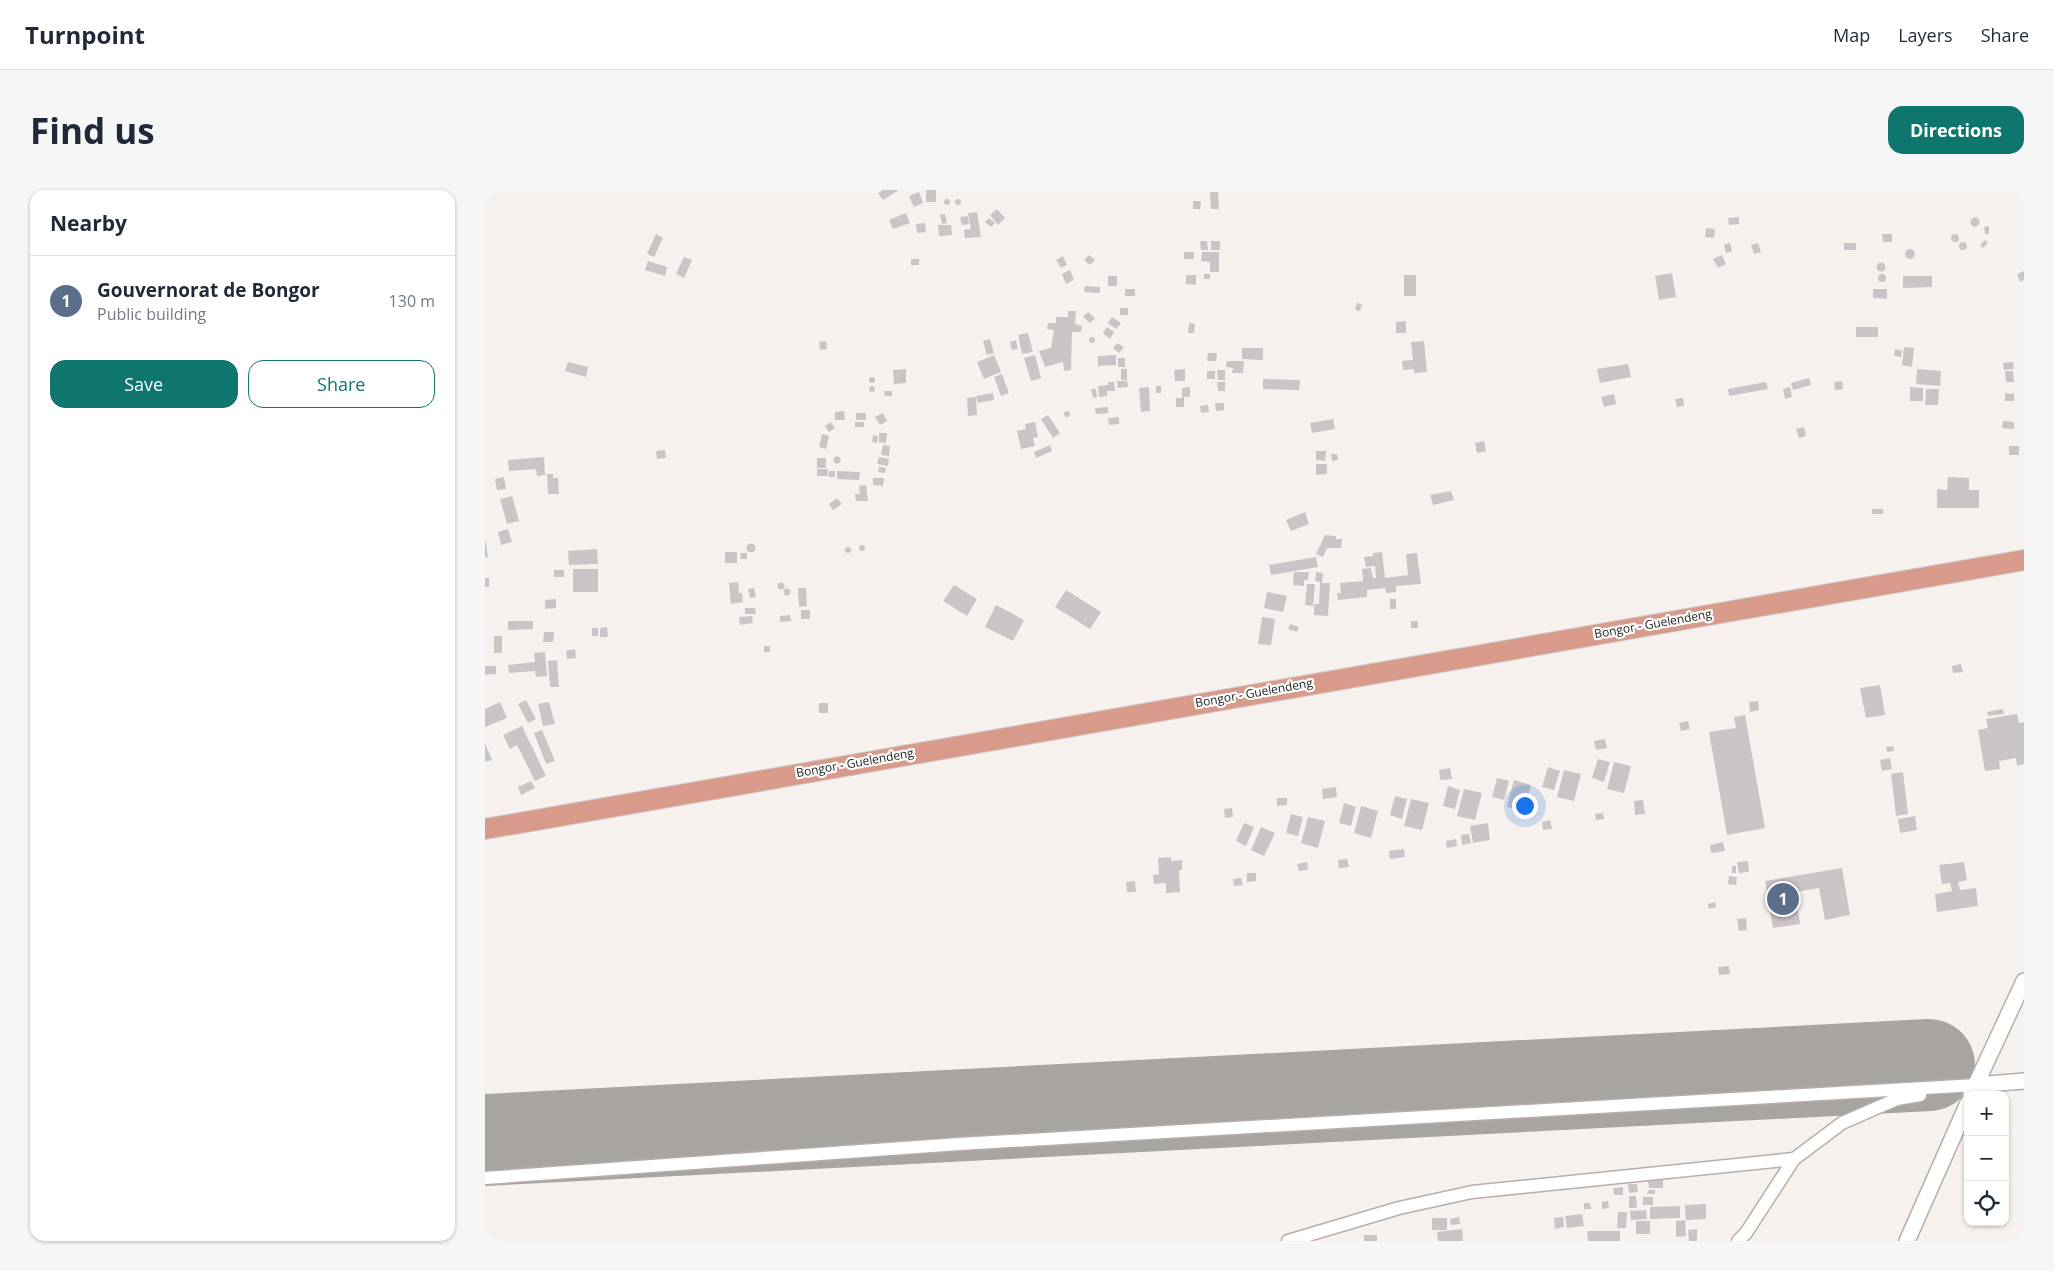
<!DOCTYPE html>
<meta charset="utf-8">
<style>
:root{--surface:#fff;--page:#f6f6f7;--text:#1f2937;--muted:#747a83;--line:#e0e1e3;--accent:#0f766e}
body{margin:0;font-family:"Open Sans",sans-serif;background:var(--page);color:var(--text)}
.controls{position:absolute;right:15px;bottom:15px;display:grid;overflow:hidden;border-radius:10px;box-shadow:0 1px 4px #0004}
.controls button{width:45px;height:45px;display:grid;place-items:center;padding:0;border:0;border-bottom:1px solid var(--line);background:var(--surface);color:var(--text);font:25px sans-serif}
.you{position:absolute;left:1039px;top:615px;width:18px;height:18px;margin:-12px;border:4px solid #fff;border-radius:50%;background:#1a73e8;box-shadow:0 0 0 8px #1a73e833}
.badge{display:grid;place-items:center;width:32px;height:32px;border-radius:50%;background:var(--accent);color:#fff;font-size:16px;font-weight:700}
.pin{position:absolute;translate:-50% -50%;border:2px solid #fff;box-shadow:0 1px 5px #0006}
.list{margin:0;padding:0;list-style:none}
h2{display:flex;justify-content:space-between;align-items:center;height:65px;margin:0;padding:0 20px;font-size:21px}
h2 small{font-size:16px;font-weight:400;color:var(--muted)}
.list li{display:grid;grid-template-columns:32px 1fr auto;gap:15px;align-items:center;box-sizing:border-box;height:90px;padding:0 20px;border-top:1px solid var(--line)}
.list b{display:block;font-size:19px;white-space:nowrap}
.list p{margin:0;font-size:16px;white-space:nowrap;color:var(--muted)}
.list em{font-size:16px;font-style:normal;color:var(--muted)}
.actions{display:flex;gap:10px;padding:15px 20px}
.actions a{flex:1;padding:11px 0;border:1px solid var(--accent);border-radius:15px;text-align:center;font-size:18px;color:var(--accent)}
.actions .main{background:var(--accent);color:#fff}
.icon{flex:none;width:28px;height:28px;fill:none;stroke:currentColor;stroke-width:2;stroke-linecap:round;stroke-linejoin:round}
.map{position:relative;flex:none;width:1539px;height:1051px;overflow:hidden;border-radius:15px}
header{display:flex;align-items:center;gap:30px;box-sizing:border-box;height:70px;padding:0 25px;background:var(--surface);border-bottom:1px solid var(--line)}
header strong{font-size:24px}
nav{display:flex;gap:28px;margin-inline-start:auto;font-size:18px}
.intro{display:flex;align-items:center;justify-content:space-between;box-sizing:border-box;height:120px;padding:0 30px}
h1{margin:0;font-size:35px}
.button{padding:12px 22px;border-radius:15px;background:var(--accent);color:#fff;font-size:18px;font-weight:700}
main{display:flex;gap:30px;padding:0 30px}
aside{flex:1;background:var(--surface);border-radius:15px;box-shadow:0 1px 4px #0004}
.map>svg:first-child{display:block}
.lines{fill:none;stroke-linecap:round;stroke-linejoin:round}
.runway{stroke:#a8a4a0;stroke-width:92}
.building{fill:#cac4c7}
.minor-casing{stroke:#b5afab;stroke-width:15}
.tertiary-casing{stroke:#b5afab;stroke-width:18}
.trunk-casing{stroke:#cecdcd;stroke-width:22}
.minor{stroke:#fff;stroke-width:12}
.tertiary{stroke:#fff;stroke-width:15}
.trunk{stroke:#d89a8b;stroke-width:20}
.labels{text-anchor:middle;stroke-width:4.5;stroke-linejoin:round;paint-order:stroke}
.street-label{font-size:12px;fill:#1f1c1b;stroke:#fff}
</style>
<header>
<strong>Turnpoint</strong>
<nav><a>Map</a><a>Layers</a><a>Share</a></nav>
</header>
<div class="intro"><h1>Find us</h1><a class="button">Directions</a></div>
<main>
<aside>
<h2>Nearby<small></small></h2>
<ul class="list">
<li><span class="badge" style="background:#5c6f8a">1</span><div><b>Gouvernorat de Bongor</b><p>Public building</p></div><em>130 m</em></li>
</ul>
<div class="actions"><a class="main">Save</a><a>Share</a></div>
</aside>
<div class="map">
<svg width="1539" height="1051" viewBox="0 0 1539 1051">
<rect width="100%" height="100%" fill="#f7f1ed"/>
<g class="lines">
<polyline class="runway" points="0,950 1444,875"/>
</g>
<g class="building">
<polygon points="398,0 414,0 398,10 393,3"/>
<rect x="441" y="0" width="10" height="12"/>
<polygon points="434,2 438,13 429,17 424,6"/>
<polygon points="725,2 733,2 734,19 726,19"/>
<circle cx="473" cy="12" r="3"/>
<circle cx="462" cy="12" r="3"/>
<polygon points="708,11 716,11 715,19 708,19"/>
<polygon points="512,19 520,28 513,35 505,25"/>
<polygon points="492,22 496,47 480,48 479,40 486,39 483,23"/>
<polygon points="421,23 425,33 408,39 404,30"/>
<polygon points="460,24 462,33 457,34 455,25"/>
<polygon points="483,26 484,34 477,35 475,27"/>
<polygon points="1254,27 1254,34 1244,35 1243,28"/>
<circle cx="1490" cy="32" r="4.5"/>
<polygon points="504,28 510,33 506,37 500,32"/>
<polygon points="440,33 441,42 432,43 431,34"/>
<polygon points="453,35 466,35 467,45 454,46"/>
<polygon points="1504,36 1504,44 1500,44 1499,37"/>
<polygon points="1221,38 1230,39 1229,48 1220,47"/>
<circle cx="1470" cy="48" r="4"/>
<polygon points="171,44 178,48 169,67 162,64"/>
<polygon points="1397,44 1407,44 1407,52 1398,52"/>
<polygon points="1500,50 1503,53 1498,58 1495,55"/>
<polygon points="715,51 722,51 723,60 716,60"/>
<rect x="726" y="51" width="9" height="9"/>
<circle cx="1478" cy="56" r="4"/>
<polygon points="1245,53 1247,61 1241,63 1239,55"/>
<polygon points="1273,53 1276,62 1269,64 1266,55"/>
<rect x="1359" y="53" width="12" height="7"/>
<circle cx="1425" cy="64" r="5"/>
<rect x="699" y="62" width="10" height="7"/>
<polygon points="717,62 734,62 734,82 725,82 725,72 716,71"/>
<polygon points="604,65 610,70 605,75 599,70"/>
<polygon points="1237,65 1241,74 1233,78 1228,69"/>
<polygon points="578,66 582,75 576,78 571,70"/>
<polygon points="199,67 207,70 199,88 191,84"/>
<rect x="426" y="69" width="8" height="6"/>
<polygon points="163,71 182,77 180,86 160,80"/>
<circle cx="1396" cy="77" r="4.5"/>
<polygon points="585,80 589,90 581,94 577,84"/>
<polygon points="1539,81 1539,90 1535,92 1532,84"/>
<polygon points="1187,83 1191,107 1174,110 1170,86"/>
<circle cx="1397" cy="88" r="4"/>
<rect x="719" y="84" width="6" height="5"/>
<polygon points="701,85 711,85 711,95 701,94"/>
<rect x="919" y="85" width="12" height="21"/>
<rect x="623" y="86" width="9" height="10"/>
<polygon points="1418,86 1447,86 1447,97 1418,98"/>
<polygon points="600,96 615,97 615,103 599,102"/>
<rect x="640" y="99" width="10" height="7"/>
<polygon points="1388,99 1402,99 1402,109 1388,108"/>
<polygon points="872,113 877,114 875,121 870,120"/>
<rect x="635" y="118" width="8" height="7"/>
<polygon points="583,121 591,121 590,134 597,136 596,142 587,142 586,180 579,181 578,172 560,177 554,161 566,158 569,140 562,139 563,133 571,133 571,127 583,127"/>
<polygon points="603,122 610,128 605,133 598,127"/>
<polygon points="627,127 636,133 631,139 623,133"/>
<polygon points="921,131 921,143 911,143 911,132"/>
<polygon points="704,133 710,134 709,143 703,143"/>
<polygon points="622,137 629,142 625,149 618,143"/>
<rect x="1371" y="137" width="22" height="10"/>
<polygon points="543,143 548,162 537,164 533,145"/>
<circle cx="607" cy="150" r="3"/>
<polygon points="505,149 509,163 502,165 498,151"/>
<polygon points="531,150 533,159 527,160 525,152"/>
<polygon points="341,151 342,159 335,160 334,152"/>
<polygon points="939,151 942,182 929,183 929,179 918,180 917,171 928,170 926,152"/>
<polygon points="632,153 639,157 634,163 628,158"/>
<polygon points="1419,157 1429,158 1427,177 1417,175"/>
<polygon points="757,158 778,158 778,170 757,169"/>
<polygon points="1410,159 1417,161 1416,167 1409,166"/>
<polygon points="723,163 732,163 731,171 722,171"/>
<polygon points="509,165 516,182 499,189 492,172"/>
<polygon points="550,165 556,188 546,191 539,168"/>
<polygon points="631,165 631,175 613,176 613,166"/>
<rect x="633" y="168" width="7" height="9"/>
<polygon points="742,171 759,171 758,183 747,183 748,178 741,177"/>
<polygon points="83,172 103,177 101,187 80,181"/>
<polygon points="1528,172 1529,179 1519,180 1518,173"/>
<polygon points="1143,174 1146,187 1115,193 1112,179"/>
<polygon points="421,179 421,193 409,194 408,180"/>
<rect x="636" y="179" width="6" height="11"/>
<polygon points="700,179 700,191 690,191 689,180"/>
<polygon points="1432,179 1456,181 1455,196 1431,194"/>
<polygon points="732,180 740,180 740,190 733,190"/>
<rect x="722" y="181" width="8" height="8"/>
<polygon points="1520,181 1528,181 1529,192 1521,192"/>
<polygon points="517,184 524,203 516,206 509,187"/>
<circle cx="387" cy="190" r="3"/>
<polygon points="1324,188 1326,195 1308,200 1306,193"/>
<polygon points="778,189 815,190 814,200 778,199"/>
<polygon points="632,191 642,191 643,197 633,198"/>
<polygon points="1357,191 1358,199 1350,200 1349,192"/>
<polygon points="623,192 629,192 630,201 622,201 622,206 614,207 613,196 623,195"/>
<polygon points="732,192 740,192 740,201 733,201"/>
<polygon points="1281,192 1283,199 1244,206 1243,199"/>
<circle cx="387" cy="199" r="3"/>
<rect x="671" y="196" width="5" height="7"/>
<polygon points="664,197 665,221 656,222 654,198"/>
<polygon points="705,197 705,207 699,207 699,217 691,217 691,208 697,208 697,198"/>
<polygon points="1305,197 1307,207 1300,209 1298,199"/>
<polygon points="1425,197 1438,198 1438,211 1425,211"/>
<polygon points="606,199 611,199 612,207 608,208"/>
<polygon points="1441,199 1454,199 1453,215 1440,215"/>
<polygon points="399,201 407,201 407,206 400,206"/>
<polygon points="508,203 509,210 493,213 491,206"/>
<polygon points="1520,203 1529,204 1529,211 1520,211"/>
<polygon points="1129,204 1131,214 1119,217 1116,207"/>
<polygon points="491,207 492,225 483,226 482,208"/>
<polygon points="1198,208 1199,216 1192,217 1190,209"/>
<polygon points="730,213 739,213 739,220 731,221"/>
<polygon points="723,215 724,222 716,223 715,216"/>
<polygon points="623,217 623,223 611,224 610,218"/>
<circle cx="582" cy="224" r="3"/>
<polygon points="359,221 360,230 350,230 350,222"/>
<rect x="371" y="223" width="10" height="7"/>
<polygon points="398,223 402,231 395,235 390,227"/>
<polygon points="563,225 575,243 568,248 556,229"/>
<polygon points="634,227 634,234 624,235 623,228"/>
<polygon points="848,229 850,239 827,243 825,233"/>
<polygon points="1518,231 1529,232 1529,239 1517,238"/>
<polygon points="346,232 350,238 344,242 340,236"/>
<rect x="370" y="232" width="9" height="5"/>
<polygon points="550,232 553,247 548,248 550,256 536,259 532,241 541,239 540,234"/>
<polygon points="1319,237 1321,246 1314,248 1311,239"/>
<polygon points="394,243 402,243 401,253 394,252"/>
<polygon points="337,244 344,246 341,259 334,257"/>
<polygon points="388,245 393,246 392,253 387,252"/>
<polygon points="999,251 1001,261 992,263 990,253"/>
<polygon points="398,255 405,256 404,266 396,265"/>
<polygon points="565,255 567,261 551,268 549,262"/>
<rect x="1524" y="256" width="10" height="9"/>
<polygon points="180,260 181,268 172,269 171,261"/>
<polygon points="831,261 841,261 840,271 831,270"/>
<polygon points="846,264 852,264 853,270 847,271"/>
<circle cx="352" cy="270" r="3.5"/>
<polygon points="59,267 60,285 52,286 51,279 24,281 23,270"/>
<polygon points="394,267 404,269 403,276 392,274"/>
<rect x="332" y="268" width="9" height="10"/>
<polygon points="831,274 842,274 842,284 831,285"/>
<polygon points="394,277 401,278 400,283 393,282"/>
<rect x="332" y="279" width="11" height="7"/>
<rect x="344" y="281" width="6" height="6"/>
<polygon points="352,281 375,282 374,290 352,289"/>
<polygon points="62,284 68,284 68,288 73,288 74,304 63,304"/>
<polygon points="19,287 21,299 12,300 10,289"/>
<polygon points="1463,287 1484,288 1484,300 1494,300 1494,318 1452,318 1452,299 1462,300"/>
<polygon points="388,288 399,288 398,296 388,295"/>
<polygon points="381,295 383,311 371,311 370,304 375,304 374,296"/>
<polygon points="966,301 969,310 948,315 945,305"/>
<polygon points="27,306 34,331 22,334 15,309"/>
<polygon points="352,308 357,314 348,320 344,314"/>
<rect x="1387" y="319" width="11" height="5"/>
<polygon points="820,322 824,334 806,341 801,330"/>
<polygon points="23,339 27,352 16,355 13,342"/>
<polygon points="840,345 851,346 851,349 857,349 856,358 842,358 838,367 831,364"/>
<polygon points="0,352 1,352 3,367 0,367"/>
<circle cx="266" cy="358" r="4.5"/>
<circle cx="377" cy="358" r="3"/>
<circle cx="363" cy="360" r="3"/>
<polygon points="112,359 113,374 84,375 83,361"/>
<rect x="240" y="362" width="12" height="11"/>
<polygon points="897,362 900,388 923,385 921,364 932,363 936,394 911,396 911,402 901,403 900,398 882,400 882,407 853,410 852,403 856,403 855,393 878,391 877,379 886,378 888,388 891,388 890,376 881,377 879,367 888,366 888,363"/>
<polygon points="255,363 262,363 262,369 256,369"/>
<polygon points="831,367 833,377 786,385 784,375"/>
<rect x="88" y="379" width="25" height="23"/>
<rect x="69" y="380" width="10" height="7"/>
<polygon points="809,382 824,382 823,390 819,390 819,396 808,395"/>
<polygon points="831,382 838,383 837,393 845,393 843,426 829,425 829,414 834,414 835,392 830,391"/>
<rect x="0" y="388" width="4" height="9"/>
<polygon points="253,392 254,403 257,403 258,412 246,414 244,393"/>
<circle cx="296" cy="396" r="3.5"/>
<polygon points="822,394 830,394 828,416 820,415"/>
<polygon points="469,395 492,409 482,426 458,411"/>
<polygon points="269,398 271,407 265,408 263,399"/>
<polygon points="313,398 321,398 322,416 314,417"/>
<circle cx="302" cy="402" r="3.5"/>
<polygon points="581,400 616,422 605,439 570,417"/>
<polygon points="782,402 802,406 798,422 779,418"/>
<polygon points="71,409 71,418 60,419 60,410"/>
<rect x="905" y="409" width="6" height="10"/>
<polygon points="511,415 539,430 528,451 500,437"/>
<polygon points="260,418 270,418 271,424 260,424"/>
<rect x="316" y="420" width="9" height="9"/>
<polygon points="305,425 306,431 295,432 295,426"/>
<polygon points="267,426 268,433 255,435 254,427"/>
<polygon points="777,427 790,429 786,455 773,454"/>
<polygon points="23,431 48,431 48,439 23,440"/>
<rect x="926" y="431" width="7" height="7"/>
<polygon points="805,434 814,437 812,442 803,439"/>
<polygon points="122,437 123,447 115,447 115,438"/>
<rect x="107" y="438" width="6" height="8"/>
<polygon points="59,442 69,442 68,452 58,452"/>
<rect x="9" y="446" width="8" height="17"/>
<rect x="279" y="456" width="6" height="6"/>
<polygon points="90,459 91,468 82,469 81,461"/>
<polygon points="60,462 62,486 51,487 50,481 24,483 23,475 50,472 49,463"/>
<polygon points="72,470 74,497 65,497 63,471"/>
<polygon points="1476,474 1478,482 1468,483 1467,476"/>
<polygon points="0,476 11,476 11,484 0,485"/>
<polygon points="1395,495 1400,525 1381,528 1375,498"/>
<polygon points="41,510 51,529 43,533 33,514"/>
<polygon points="1273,511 1274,520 1265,522 1264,512"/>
<polygon points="15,512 22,528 0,537 0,519"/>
<polygon points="64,512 70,534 58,536 53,514"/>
<rect x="334" y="513" width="9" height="10"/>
<polygon points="1518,519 1519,524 1503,526 1502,522"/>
<polygon points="1532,524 1534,533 1539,532 1539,574 1532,576 1531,568 1514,571 1515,579 1500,581 1493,540 1503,538 1501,529"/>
<polygon points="1260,525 1280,638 1242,645 1224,542 1251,538 1249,527"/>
<polygon points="1203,531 1205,539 1196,541 1194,533"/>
<polygon points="37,536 61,586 50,591 32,555 25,559 18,545"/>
<polygon points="57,540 70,571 61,574 49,543"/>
<polygon points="1120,549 1122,558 1111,560 1109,551"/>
<polygon points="0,553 7,570 0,572"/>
<polygon points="1408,556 1409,561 1402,562 1401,557"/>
<polygon points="1405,568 1407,579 1397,581 1395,570"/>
<polygon points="1113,569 1125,572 1119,592 1107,588"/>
<polygon points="1129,572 1146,576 1139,603 1122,599"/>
<polygon points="1063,577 1075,581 1069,600 1057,597"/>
<polygon points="965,578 967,589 955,590 954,580"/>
<polygon points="1079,580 1096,584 1089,611 1072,607"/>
<polygon points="1418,582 1423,624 1411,626 1406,584"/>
<polygon points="1012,588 1024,591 1019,610 1007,607"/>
<polygon points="1029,590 1046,595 1039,622 1022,617"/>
<polygon points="46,591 50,598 36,605 33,597"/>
<polygon points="963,596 975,600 970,619 958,616"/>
<polygon points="851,597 852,607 838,609 837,599"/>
<polygon points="979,599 997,603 990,630 972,626"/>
<polygon points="910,606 922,609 917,629 905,625"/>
<polygon points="792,608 802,608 802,615 792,616"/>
<polygon points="926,609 944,613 937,640 919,636"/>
<polygon points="1158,610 1160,624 1150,625 1149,611"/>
<polygon points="859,613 871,617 866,636 854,633"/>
<polygon points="876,616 893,621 886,648 869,643"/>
<polygon points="747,618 748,627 740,628 739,619"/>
<polygon points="1118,623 1119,629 1111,630 1110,624"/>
<polygon points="806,624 818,627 813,646 801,643"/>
<polygon points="1430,626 1432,640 1415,643 1413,629"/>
<polygon points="823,627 840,631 833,658 816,653"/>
<polygon points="1065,630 1067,639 1058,640 1057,632"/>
<polygon points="759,633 769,637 761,656 751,651"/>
<polygon points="1003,633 1005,650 988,653 985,636"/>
<polygon points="776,637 790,643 779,666 766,660"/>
<polygon points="984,644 986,653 977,655 976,645"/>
<polygon points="971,649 972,656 962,658 961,651"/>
<polygon points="1238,652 1240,661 1226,663 1225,655"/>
<polygon points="919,659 920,667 905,669 904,661"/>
<polygon points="686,667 686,671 697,670 697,680 694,680 695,702 681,703 681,693 669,694 668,685 674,684 673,668"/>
<polygon points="862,669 864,677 854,678 853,670"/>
<polygon points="1263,671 1264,682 1254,683 1252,672"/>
<polygon points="822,672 823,680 814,681 812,674"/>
<polygon points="1479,672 1482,690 1473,692 1475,700 1491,698 1493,716 1452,722 1450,704 1467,701 1465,693 1457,694 1454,675"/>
<rect x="1247" y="676" width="4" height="7"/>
<polygon points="1357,678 1365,725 1340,730 1334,698 1310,702 1315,734 1288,738 1280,691"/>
<polygon points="762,683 771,683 771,691 762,692"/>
<polygon points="1244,686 1252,687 1251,695 1243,694"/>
<polygon points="756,688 758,695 749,696 748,689"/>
<polygon points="650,691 651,702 642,702 641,692"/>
<polygon points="1230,712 1231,717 1224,719 1223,714"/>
<polygon points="1261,728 1262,740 1254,741 1252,729"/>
<polygon points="1244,776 1245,784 1234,785 1233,777"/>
<polygon points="1178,990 1178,998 1164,998 1163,991"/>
<polygon points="1143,994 1152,994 1153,1002 1144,1003"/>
<polygon points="1138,997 1138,1005 1129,1005 1128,998"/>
<polygon points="1163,1000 1170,1000 1170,1004 1162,1004"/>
<polygon points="1144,1006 1151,1006 1152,1018 1144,1018"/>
<rect x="1158" y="1007" width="10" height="8"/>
<polygon points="1123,1011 1124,1018 1117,1019 1117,1012"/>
<polygon points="1099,1013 1105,1013 1106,1019 1099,1019"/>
<polygon points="1221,1014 1221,1029 1201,1030 1200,1015"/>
<polygon points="1195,1016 1195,1028 1165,1029 1165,1017"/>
<polygon points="1161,1020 1162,1029 1146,1030 1145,1021"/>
<polygon points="1133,1022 1142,1022 1141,1038 1132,1038"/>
<polygon points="1097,1024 1099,1036 1082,1038 1080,1026"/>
<polygon points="974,1027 975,1034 966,1035 965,1029"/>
<polygon points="1078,1027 1079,1037 1070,1039 1069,1028"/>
<rect x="947" y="1028" width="15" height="12"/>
<polygon points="1200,1030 1201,1046 1191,1047 1191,1031"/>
<rect x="1151" y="1031" width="14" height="13"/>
<polygon points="977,1039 978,1051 953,1051 952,1042"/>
<polygon points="1212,1039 1212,1051 1204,1051 1203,1040"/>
<polygon points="1102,1041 1135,1041 1135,1051 1103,1051"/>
<rect x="879" y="1045" width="13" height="6"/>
</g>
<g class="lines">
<g class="minor-casing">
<g id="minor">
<polyline points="0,988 474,954 1491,895"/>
<polyline points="803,1051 914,1018 987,1002 1309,969"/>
<polyline points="1253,1051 1261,1043 1309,969 1357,933 1412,909 1435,905"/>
</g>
</g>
<g class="tertiary-casing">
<g id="tertiary">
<polyline points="1491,895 1539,891"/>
<polyline points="1486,905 1539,791"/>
<polyline points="1422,1051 1483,913"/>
</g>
</g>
<g class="trunk-casing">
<polyline id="trunk" points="0,639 1539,370"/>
</g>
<use href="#minor" class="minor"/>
<use href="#tertiary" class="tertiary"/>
<use href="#trunk" class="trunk"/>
</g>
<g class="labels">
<g class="street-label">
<text transform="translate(1168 434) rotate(-10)" y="4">Bongor - Guelendeng</text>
<text transform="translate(769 503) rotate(-10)" y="4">Bongor - Guelendeng</text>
<text transform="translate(370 573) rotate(-10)" y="4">Bongor - Guelendeng</text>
</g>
</g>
</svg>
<div class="controls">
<button>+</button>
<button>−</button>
<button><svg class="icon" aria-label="locate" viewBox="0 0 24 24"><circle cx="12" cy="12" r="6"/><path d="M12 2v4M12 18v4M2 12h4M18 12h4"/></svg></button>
</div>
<div class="you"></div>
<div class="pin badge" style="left:1298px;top:709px;background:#5c6f8a">1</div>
</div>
</main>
